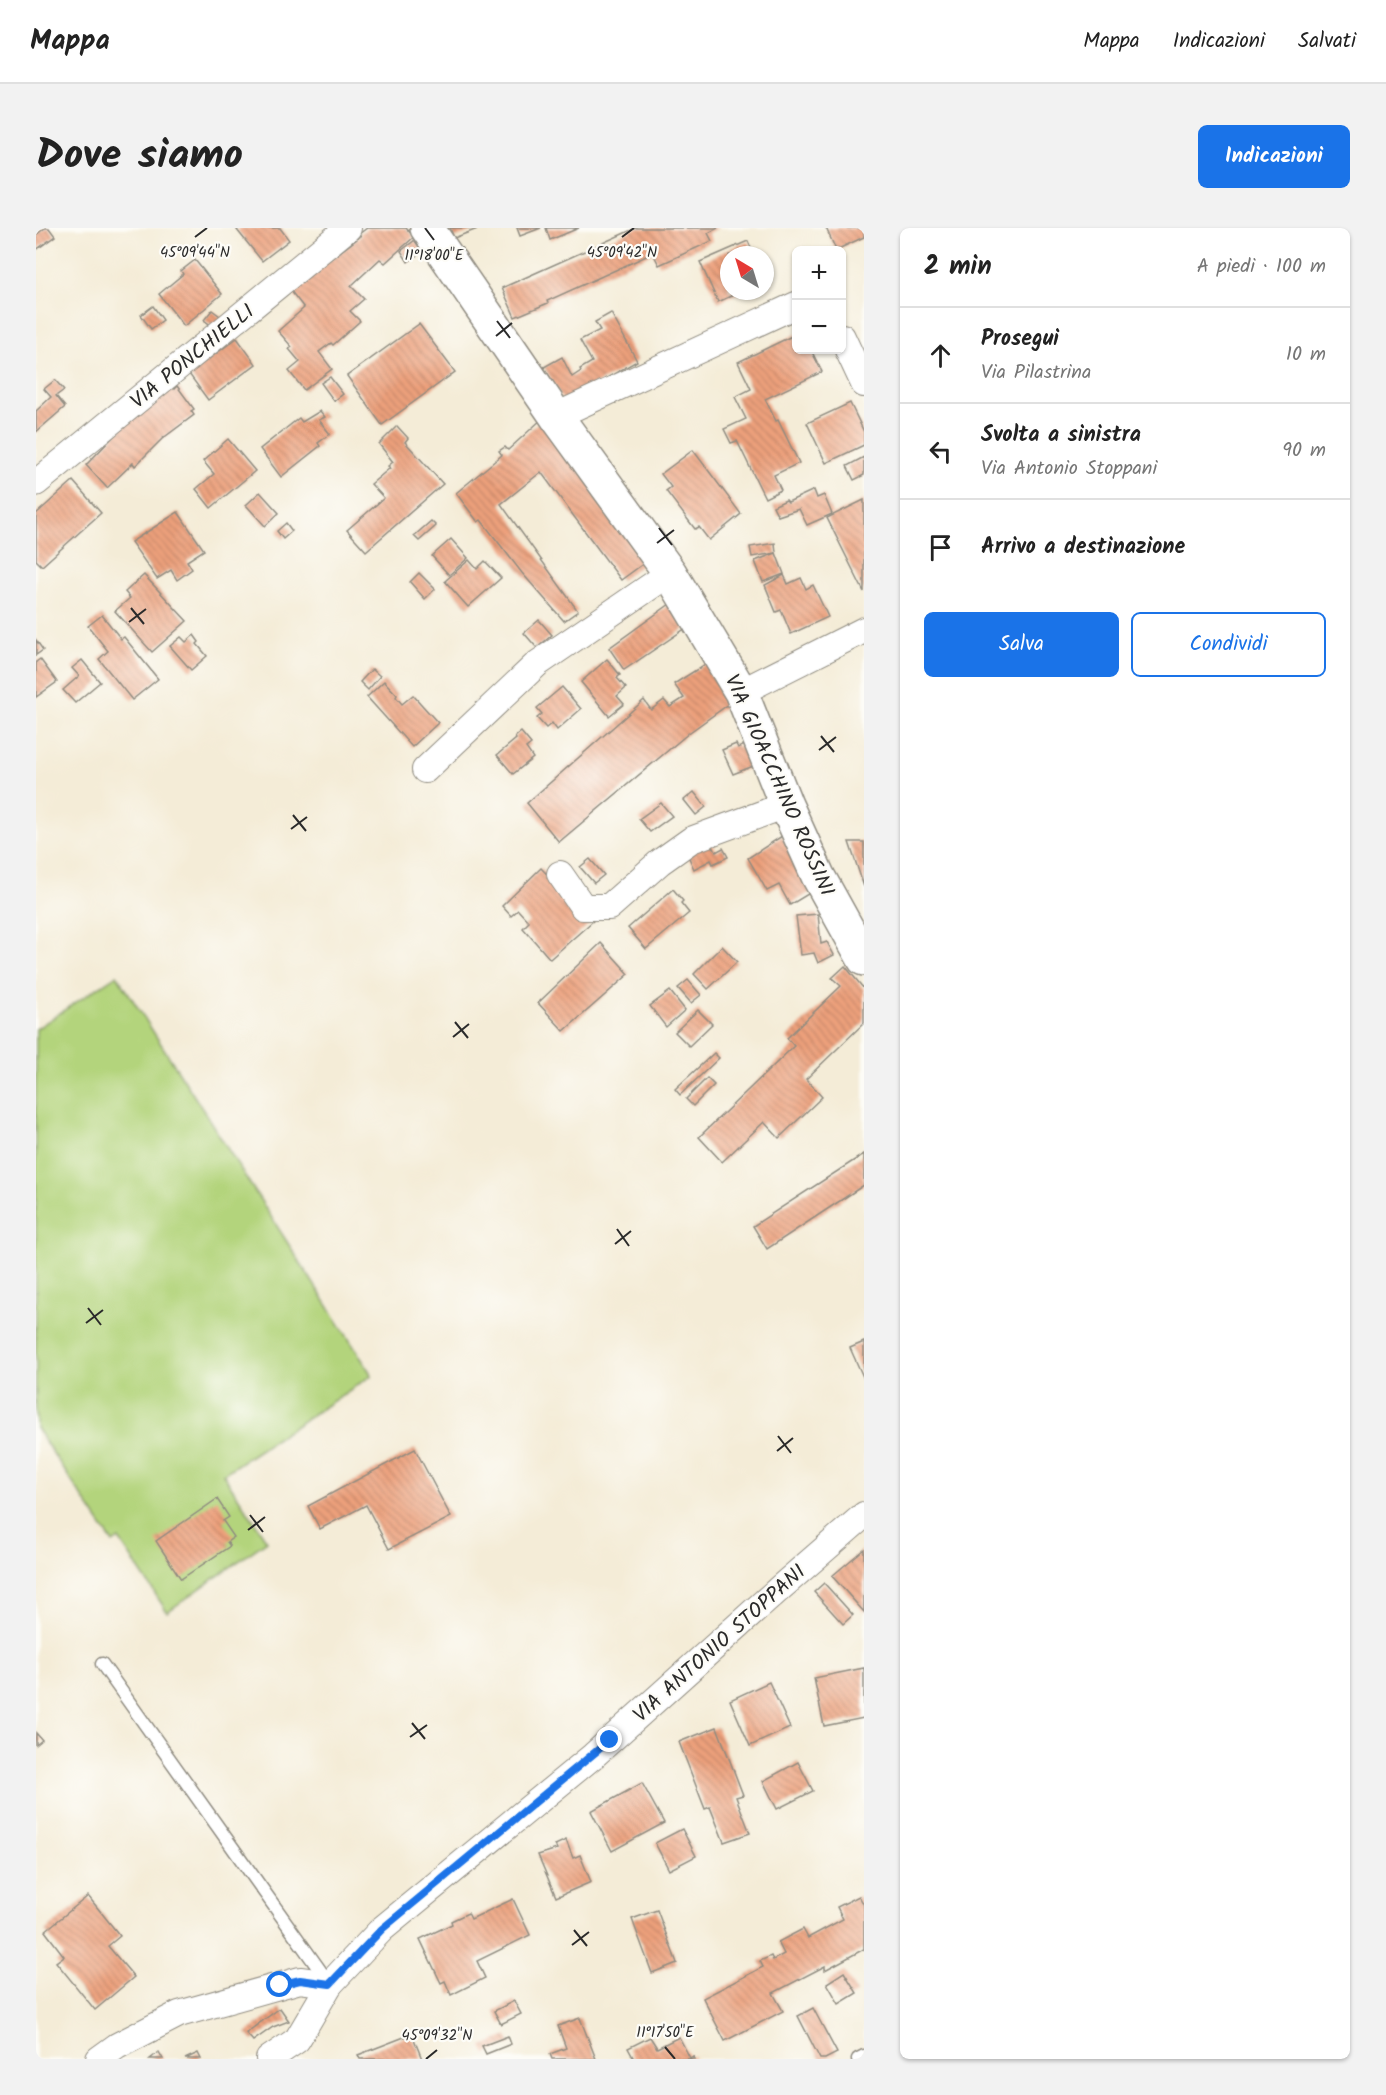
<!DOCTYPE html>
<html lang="it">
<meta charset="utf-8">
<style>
:root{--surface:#fff;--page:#f2f2f2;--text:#222;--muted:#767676;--line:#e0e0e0;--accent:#1a73e8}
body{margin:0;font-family:Kalam,sans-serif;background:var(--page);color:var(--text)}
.controls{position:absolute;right:18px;top:18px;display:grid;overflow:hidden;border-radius:9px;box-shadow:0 2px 4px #0004}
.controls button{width:54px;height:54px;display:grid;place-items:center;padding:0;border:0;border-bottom:2px solid var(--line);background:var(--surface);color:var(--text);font:30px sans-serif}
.compass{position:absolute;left:684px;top:18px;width:54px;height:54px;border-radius:50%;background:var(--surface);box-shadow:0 2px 4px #0004;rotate:322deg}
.stop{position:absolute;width:18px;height:18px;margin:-14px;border:4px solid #1a73e8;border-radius:50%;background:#fff}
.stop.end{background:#1a73e8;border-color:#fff;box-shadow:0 2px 6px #0008}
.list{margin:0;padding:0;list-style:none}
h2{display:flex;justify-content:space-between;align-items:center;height:78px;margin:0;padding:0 24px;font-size:26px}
h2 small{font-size:20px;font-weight:400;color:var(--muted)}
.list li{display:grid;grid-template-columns:39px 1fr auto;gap:18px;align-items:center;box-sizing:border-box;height:96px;padding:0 24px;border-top:2px solid var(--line)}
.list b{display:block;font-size:22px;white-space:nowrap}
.list p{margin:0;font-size:20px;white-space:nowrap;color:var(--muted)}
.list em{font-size:20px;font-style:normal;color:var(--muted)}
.actions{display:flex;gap:12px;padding:18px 24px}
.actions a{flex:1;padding:14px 0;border:2px solid var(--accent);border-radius:9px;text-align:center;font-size:21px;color:var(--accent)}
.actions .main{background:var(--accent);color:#fff}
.icon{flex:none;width:33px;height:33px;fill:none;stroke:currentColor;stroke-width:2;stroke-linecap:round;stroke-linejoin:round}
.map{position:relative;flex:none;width:828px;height:1831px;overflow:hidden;border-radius:9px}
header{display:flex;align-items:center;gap:36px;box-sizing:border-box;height:84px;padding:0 30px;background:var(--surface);border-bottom:2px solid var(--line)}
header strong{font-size:28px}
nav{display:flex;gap:33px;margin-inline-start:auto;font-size:21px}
.intro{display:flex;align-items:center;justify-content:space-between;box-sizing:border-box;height:144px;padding:0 36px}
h1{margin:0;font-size:42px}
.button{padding:15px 27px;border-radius:9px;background:var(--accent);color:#fff;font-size:21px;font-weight:700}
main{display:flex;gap:36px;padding:0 36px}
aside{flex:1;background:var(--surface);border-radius:9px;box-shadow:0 2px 4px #0004}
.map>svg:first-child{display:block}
.green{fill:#b3d47c;stroke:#6f8054;stroke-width:1.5}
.building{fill:url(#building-back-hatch)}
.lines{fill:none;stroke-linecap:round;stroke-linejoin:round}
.lane-casing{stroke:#908c81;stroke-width:15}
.street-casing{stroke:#908c81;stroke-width:28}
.secondary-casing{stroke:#908c81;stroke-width:36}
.lane{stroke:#fff;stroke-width:12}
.street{stroke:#fff;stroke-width:26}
.secondary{stroke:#fff;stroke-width:33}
.route{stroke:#1a73e8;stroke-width:8}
.ticks{fill:none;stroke:#2b2b2b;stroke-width:2}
.labels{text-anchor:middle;stroke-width:4.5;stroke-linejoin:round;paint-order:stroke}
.street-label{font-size:21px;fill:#2b2b2b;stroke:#fdfcf7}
.ticks-label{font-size:15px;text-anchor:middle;fill:#2b2b2b;stroke:#fdfcf7;stroke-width:4.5;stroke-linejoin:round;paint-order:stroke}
</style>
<header>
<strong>Mappa</strong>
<nav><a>Mappa</a><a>Indicazioni</a><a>Salvati</a></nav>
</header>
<div class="intro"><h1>Dove siamo</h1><a class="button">Indicazioni</a></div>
<main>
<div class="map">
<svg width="828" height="1831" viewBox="0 0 828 1831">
<defs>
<pattern id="building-back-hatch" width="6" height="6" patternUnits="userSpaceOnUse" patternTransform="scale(1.5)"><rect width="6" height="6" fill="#eda07c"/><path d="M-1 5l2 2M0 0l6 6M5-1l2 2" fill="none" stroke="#c08366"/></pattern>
</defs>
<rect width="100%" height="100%" fill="#fdfcf7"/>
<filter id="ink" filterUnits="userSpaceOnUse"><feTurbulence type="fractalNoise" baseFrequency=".0167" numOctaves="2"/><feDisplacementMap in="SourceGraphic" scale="12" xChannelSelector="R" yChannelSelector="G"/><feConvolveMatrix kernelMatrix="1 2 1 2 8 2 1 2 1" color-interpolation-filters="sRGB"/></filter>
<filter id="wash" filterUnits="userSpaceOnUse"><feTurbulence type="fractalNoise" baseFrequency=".008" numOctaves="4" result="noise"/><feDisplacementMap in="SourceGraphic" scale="24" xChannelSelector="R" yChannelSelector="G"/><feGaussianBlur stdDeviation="1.35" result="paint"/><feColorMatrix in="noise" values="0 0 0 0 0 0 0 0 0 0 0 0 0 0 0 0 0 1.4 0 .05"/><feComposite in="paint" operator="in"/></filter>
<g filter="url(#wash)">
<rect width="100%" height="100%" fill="#f4ecd7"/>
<polygon class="green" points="81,747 334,1144 335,1148 187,1246 231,1313 131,1384 83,1311 77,1315 0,1200 0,801"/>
<g id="blocks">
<g class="building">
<polygon points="9,0 13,0 19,8 0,22 0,7"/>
<polygon points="203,0 244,0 253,12 226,33 201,2"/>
<polygon points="331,0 370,0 378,9 349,35 344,31 315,58 328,71 314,83 324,93 297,117 295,115 283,124 296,141 268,162 253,143 264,134 253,121 256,119 242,103 268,80 254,62 325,8 323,6"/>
<polygon points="414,0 444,0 418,10"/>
<polygon points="481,0 505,0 484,8"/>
<polygon points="510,0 543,0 514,12"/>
<polygon points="600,0 682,0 672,5 676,13 623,37 617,25 511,73 512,75 479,89 466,60"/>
<polygon points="790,0 828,0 828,9 800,22"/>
<polygon points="379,12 387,23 372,34 365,23"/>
<polygon points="712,13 718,27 693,27 693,63 706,63 682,74 664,34"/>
<polygon points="159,32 186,66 148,98 123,66 147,46 145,43"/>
<polygon points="117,78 127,92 115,101 105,87"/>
<polygon points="176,82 188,91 180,101 168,92"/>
<polygon points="575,85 601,133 528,174 508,139 526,129 536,149 545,143 544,141 556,134 544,112 564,102 559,94"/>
<polygon points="383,96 419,144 346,197 311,148"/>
<polygon points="760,106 760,122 775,122 786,144 729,171 740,193 742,192 763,235 738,247 745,262 729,270 701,213 695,215 688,201 710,191 699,169 715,161 702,134"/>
<polygon points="201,110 220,136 172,172 153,146"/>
<polygon points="294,149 307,166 298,173 285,155"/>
<polygon points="19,152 28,162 20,168 29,179 0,204 0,183 15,169 8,161"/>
<polygon points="136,157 138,161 141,158 158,181 155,183 158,187 126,211 99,238 97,235 71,260 50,237 103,182"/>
<polygon points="814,175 828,204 828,217 790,235 771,195"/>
<polygon points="284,183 289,189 283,192 294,206 282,215 284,218 245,249 224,221 263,190 266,194"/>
<polygon points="507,190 615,330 585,352 505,244 465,276 542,383 528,393 486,345 445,292 442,294 420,265 466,227 463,223 469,219 472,222"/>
<polygon points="361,198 372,210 369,214 407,256 330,323 311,302 348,270 335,256 354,240 352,238 357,234 343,216"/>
<polygon points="192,211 219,243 175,280 160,261 178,246 167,233"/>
<polygon points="657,222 705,286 673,312 663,299 659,301 630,263 635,259 625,246"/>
<polygon points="828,229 828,247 818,252 811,238"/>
<polygon points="37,253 65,285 6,338 0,332 0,286"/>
<polygon points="778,262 781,270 788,267 796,286 771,297 763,281 742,288 737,278 750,272 752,274"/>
<polygon points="224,264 243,285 229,298 210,277"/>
<polygon points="828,272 828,364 791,290"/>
<polygon points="142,284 168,322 151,333 156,341 141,352 135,342 121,351 95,314"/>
<polygon points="395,293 400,298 383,313 378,308"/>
<polygon points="250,295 256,303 247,311 241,303"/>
<polygon points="415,311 432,330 413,347 396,328"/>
<polygon points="739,315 740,325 748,346 727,354 719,333 740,325 716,329 714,319"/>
<polygon points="433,332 441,341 449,333 465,350 432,379 409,353"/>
<polygon points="383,345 399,361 389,371 374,354"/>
<polygon points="108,347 151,393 116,424 79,383 94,370 89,364"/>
<polygon points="748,347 752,356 765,350 770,361 777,357 792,389 755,406 745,382 740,384 729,357"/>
<polygon points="634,376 650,400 588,442 573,420"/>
<polygon points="66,387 85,411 88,409 122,451 96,472 63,431 72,423 52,398"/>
<polygon points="503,392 516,407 501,420 488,405"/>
<polygon points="158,407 163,414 161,416 171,428 155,442 134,418 145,409 150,414"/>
<polygon points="0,412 7,422 0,427"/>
<polygon points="4,431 21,454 0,469 0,434"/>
<polygon points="571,431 584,447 581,450 590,460 581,468 588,476 573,488 545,454"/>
<polygon points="46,432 64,454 39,475 27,462 43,448 36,440"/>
<polygon points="674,433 697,473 654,504 523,614 491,575 608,472 615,482 628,472 634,479 648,470 638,456"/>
<polygon points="336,441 344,448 332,462 324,454"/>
<polygon points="348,453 361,467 360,469 366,476 377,467 402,495 376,519 331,469"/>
<polygon points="526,459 545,481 521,502 516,495 510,500 501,490 506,486 501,480"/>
<polygon points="485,504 495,516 490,520 497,530 477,546 461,527 480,511 479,509"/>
<polygon points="700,516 702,520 711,516 720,537 697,546 686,522"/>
<polygon points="658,564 670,579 660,587 648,572"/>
<polygon points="625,575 636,588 614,604 603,591"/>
<polygon points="746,608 767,642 777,663 754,677 743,657 731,663 712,630"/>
<polygon points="674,612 680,624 687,620 692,629 677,636 675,632 658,641 650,623"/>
<polygon points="813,614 828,614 828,659"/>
<polygon points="554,631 568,647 558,655 544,639"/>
<polygon points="505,640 526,662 528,659 558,692 514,731 487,700 493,694 482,682 475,688 466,678"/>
<polygon points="637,661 647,673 645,675 653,685 610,721 592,700"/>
<polygon points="782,686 785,716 791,714 798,727 782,735 778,725 765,727 760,688"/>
<polygon points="565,715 593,746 528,803 502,775"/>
<polygon points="686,718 701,734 672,761 658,746"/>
<polygon points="809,738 828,761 828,795 770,851 786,869 743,910 728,894 686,934 663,909 758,818 751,810 805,758 796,750"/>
<polygon points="652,752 665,767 655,775 642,760"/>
<polygon points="634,763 649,782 630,799 614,778"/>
<polygon points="662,782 676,796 653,818 639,804"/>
<polygon points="678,825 683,830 644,867 639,861"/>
<polygon points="671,850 678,857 657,878 650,871"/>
<polygon points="828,926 828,957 731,1021 717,998"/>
<polygon points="828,1114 828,1151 814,1120"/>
<polygon points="379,1221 415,1289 353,1321 330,1277 284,1301 272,1278"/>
<polygon points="181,1271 193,1289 187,1293 198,1309 191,1314 194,1318 145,1351 120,1313"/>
<polygon points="828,1321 828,1384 796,1348"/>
<polygon points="788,1355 817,1387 807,1396 778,1364"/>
<polygon points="828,1440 828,1490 788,1498 778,1450"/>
<polygon points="733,1454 754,1500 714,1518 694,1472"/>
<polygon points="681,1499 707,1567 700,1569 714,1605 688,1614 674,1579 669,1581 643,1514"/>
<polygon points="0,1505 6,1512 0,1517"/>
<polygon points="762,1534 777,1563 741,1581 727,1553"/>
<polygon points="606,1555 628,1595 576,1623 555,1583"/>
<polygon points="646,1601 660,1628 633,1642 619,1615"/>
<polygon points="530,1612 537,1630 544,1627 555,1654 520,1669 502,1627 521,1621 519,1617"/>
<polygon points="52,1668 84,1708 72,1718 98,1749 59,1782 20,1734 28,1728 9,1703"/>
<polygon points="823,1668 828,1677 828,1721 789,1742 789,1738 737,1765 747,1783 689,1813 667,1770 727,1739 724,1733 735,1728 737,1732 748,1726 742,1714 767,1701 772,1710 807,1691 801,1679"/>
<polygon points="477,1671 494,1707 441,1733 449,1750 415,1767 409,1753 405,1755 384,1711 416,1696 415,1693 432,1685 435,1691"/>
<polygon points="621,1682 641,1735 616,1745 596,1691"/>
<polygon points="808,1744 821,1765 803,1776 791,1755"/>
<polygon points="478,1773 485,1786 465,1796 458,1783"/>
<polygon points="244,1780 253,1793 237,1799 217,1813 210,1805"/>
<polygon points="777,1780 801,1825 789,1831 784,1831 762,1788"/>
<polygon points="544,1790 560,1831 516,1831 514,1826 530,1820 522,1798"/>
<polygon points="376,1806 386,1831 324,1831 322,1827"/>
<polygon points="472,1808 475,1816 450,1826 446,1818"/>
<polygon points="614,1809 621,1820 643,1809 654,1830 657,1828 658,1831 598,1831 592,1820"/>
<polygon points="123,1824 127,1831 114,1831"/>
<polygon points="162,1825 165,1831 149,1831"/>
</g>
</g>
</g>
<g filter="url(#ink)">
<use href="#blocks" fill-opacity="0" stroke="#908c81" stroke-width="1.5"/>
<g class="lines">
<g class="lane-casing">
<g id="lane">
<polyline points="66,1436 293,1755"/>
<polyline points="822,1831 828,1828"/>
</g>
</g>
<g class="street-casing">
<g id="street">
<polyline points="806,109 828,156"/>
<polyline points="520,188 760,77"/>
<polyline points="0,255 312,0"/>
<polyline points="705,464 828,402"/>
<polyline points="389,542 501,436 634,345"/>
<polyline points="524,646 547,679 573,679 624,634 655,612 750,577"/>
<polyline points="63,1831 81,1818 143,1786 264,1752 294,1756"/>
<polyline points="233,1831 261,1812 294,1756 346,1701 557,1528 744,1360 828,1287"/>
</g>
</g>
<g class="secondary-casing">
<polyline id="secondary" points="391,0 520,188 634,345 705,464 750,577 782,648 828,731"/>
</g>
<use href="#lane" class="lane"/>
<use href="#street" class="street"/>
<use href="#secondary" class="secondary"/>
</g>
</g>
<g class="lines" filter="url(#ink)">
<polyline class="route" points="244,1757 264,1752 294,1756 346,1701 574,1512"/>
</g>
<path class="ticks" d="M389 0 398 12M159 9 171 0M586 9 598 0M461 93 474 110M460 108 476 95M623 300 636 317M621 315 638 302M95 380 108 396M93 394 110 381M785 508 798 524M783 522 800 509M257 587 270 603M255 601 271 589M419 794 432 810M417 809 433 796M581 1001 593 1018M579 1016 595 1003M52 1080 65 1097M50 1095 67 1082M742 1208 755 1225M741 1223 757 1210M214 1287 227 1304M212 1302 229 1289M376 1495 389 1511M374 1509 391 1497M538 1702 551 1718M536 1717 553 1704M629 1819 639 1831M390 1831 401 1822"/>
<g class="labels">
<g class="street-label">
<text transform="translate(156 128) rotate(-39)" y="7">VIA PONCHIELLI</text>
<text transform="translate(744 557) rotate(66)" y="7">VIA GIOACCHINO ROSSINI</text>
<text transform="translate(683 1415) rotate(-42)" y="7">VIA ANTONIO STOPPANI</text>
</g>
</g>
<g class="ticks-label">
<text x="159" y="29">45°09'44"N</text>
<text x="586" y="29">45°09'42"N</text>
<text x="398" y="32">11°18'00"E</text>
<text x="629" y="1809">11°17'50"E</text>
<text x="401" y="1812">45°09'32"N</text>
</g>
</svg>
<div class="controls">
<button>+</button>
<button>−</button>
</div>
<svg class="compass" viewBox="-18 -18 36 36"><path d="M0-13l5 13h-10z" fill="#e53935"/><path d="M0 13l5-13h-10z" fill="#767676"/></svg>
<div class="stop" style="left:244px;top:1757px"></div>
<div class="stop end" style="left:574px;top:1512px"></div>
</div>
<aside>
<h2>2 min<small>A piedi · 100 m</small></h2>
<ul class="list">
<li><svg class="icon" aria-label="ahead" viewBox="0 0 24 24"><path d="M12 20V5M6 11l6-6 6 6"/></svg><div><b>Prosegui</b><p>Via Pilastrina</p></div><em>10 m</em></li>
<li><svg class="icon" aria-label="left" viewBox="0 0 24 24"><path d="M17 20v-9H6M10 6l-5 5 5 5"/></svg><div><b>Svolta a sinistra</b><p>Via Antonio Stoppani</p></div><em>90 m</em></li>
<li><svg class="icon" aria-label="arrive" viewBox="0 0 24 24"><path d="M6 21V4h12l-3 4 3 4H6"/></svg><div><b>Arrivo a destinazione</b></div></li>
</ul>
<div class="actions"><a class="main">Salva</a><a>Condividi</a></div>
</aside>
</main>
